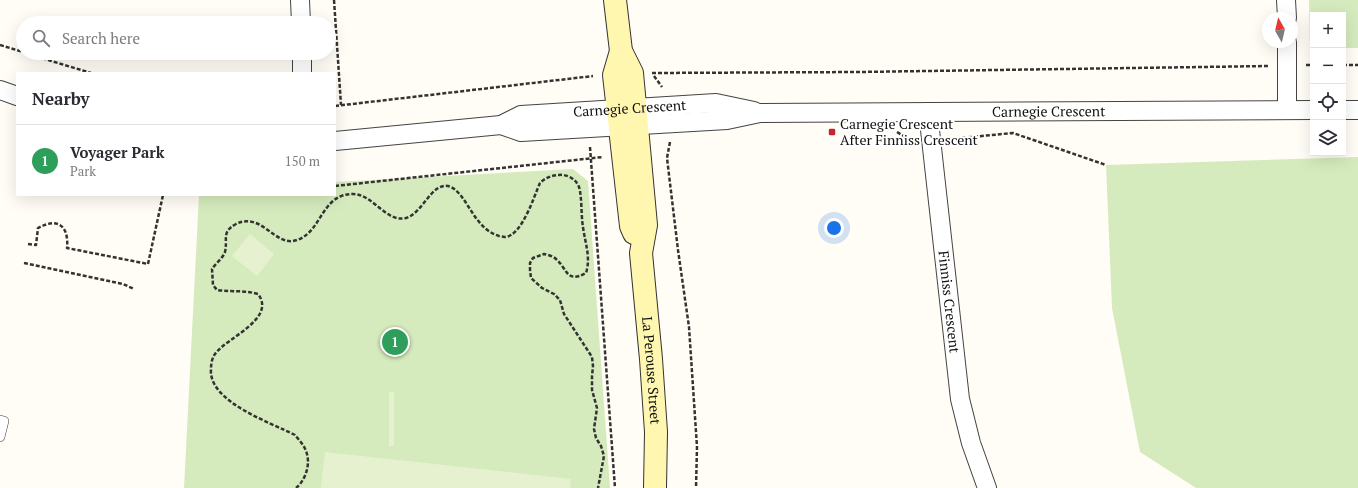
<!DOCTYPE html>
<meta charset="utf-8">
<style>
:root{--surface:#fff;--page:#f2f2f3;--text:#2b2b33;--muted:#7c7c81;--line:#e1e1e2;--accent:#db2777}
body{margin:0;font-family:"PT Serif",serif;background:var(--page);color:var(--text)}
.controls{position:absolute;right:12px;top:12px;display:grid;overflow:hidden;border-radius:0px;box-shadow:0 4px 16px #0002}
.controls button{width:36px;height:36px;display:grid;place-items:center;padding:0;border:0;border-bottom:1px solid var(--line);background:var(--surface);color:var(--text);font:20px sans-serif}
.compass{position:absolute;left:1262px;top:12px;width:36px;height:36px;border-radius:50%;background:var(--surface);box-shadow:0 4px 16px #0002;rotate:352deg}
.you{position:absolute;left:834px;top:228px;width:14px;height:14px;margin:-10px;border:3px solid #fff;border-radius:50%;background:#1a73e8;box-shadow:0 0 0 6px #1a73e833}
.badge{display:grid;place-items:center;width:26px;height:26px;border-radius:50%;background:var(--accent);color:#fff;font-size:13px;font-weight:700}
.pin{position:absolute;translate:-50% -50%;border:2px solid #fff;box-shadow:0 1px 4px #0006}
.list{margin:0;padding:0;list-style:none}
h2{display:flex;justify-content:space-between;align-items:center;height:52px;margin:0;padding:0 16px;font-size:17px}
h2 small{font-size:13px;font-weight:400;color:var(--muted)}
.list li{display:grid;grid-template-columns:26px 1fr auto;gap:12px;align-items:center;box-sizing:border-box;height:72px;padding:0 16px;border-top:1px solid var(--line)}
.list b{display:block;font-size:15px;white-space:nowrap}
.list p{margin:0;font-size:13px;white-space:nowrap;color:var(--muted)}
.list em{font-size:13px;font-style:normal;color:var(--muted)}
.icon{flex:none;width:22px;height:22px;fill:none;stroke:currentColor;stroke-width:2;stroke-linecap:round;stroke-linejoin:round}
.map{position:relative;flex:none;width:1358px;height:488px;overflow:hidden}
.search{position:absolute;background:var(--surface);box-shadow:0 4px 16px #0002;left:16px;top:16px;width:320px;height:44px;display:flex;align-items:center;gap:10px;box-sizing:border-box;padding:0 14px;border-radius:22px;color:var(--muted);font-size:15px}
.panel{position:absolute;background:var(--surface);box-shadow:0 4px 16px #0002;left:16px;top:72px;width:320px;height:124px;border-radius:0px}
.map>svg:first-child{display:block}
.green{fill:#d5ebbd}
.pitch{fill:#e6f2cf}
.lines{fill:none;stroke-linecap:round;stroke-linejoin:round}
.lane-casing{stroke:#444;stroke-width:10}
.street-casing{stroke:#444;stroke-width:20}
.secondary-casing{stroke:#333;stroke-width:24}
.path{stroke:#333;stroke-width:2.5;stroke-dasharray:4 2;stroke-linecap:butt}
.lane{stroke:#fff;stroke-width:9}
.street{stroke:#fff;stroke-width:18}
.secondary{stroke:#fff6b0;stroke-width:22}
.poi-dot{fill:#c4262e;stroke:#fff;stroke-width:1.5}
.labels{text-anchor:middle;stroke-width:4;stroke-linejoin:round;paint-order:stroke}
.street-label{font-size:14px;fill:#111;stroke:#fff}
.poi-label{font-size:14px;fill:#111;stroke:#fff;text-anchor:start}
</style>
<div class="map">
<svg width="1358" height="488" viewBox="0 0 1358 488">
<rect width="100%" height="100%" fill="#fffdf5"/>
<g class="green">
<polygon points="1309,0 1358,0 1358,48 1343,48 1343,15 1313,15 1313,48 1310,48"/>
<polygon points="1358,157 1358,488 1196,488 1140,452 1112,308 1106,165"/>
<polygon points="573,169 588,181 610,488 184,488 199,195 335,195 335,182"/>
</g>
<g class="pitch">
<polygon points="250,234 274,254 257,276 232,256"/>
<rect x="389" y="392" width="5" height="54"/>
<polygon points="325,452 571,479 570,488 321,488"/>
</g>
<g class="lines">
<g class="lane-casing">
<polyline id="lane" points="0,420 4,421 0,437"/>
</g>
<g class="street-casing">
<g id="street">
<polyline points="300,0 301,23"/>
<polyline points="1286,0 1287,18"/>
<polyline points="1287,42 1287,110"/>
<polyline points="302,53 302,73"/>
<polyline points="0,90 17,96"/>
<polyline points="1343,110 1358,110"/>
<path id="s1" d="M928 112 960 399 971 443 987 488"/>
<path id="s2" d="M501 125 521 132 727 120 760 113 1313 110"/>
<path id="s3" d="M335 141 501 125 521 115 716 103 754 111"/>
</g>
</g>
<g class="secondary-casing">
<g id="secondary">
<path id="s4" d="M615 0 621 51 632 73 646 225 641 253 651 359 656 432 655 488"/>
<polyline points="621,51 614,75 631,226 634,233"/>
</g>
</g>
<g class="path">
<polyline points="334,0 341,105"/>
<polyline points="0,45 23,52"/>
<polyline points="25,53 91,73"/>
<polyline points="1306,65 1313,65"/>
<polyline points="1343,65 1358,65"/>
<polyline points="652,73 859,72 1269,66"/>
<polyline points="654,76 662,87"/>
<polyline points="335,106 593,76"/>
<polyline points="897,132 910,140 912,143"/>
<polyline points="950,139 1013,133 1106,165"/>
<polyline points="670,142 667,158 678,250 689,327 697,447 696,488"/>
<polyline points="590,147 615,488"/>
<polyline points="335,186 603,157"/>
<path d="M28 244 36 245 38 228C58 217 69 226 67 248L148 264 163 195"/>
<polyline points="24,263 123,284 134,289"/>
<path d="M296 488C306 480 311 463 306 451 304 445 299 440 295 435 272 423 208 402 211 369 211 364 212 358 215 354 226 338 277 319 258 294 244 290 231 292 217 290L213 285 212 269C215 264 223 258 225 252 228 239 221 232 236 224 262 211 275 248 297 240 322 232 321 194 353 194 373 194 386 223 406 218 423 213 431 183 448 186 467 191 472 228 499 236 499 236 505 237 505 237 522 236 534 196 540 183 545 178 552 175 559 175 567 174 576 179 579 187 582 196 581 216 583 227 585 243 591 257 586 273 566 284 567 268 556 259 553 256 548 255 544 254L533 258 530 263V270L531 278 542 288 554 294 560 300 564 314 592 357 593 366 592 376V390L597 408 594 429 596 438 601 446 604 456 598 488"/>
</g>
<use href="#lane" class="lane"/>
<use href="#street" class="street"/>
<use href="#secondary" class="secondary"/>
</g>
<rect class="poi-dot" x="828" y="128" width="8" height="8" rx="2"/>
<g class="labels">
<g class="street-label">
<text dy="5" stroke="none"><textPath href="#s3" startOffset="298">Carnegie Crescent</textPath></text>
<text dy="5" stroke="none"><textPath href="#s2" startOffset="550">Carnegie Crescent</textPath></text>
<text dy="5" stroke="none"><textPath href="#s1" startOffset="191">Finniss Crescent</textPath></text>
<text dy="5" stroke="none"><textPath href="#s4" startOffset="375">La Perouse Street</textPath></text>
</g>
<g class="poi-label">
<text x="840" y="129">Carnegie Crescent<tspan x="840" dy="16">After Finniss Crescent</tspan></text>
</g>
</g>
</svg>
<div class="controls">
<button>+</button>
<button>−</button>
<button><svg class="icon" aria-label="locate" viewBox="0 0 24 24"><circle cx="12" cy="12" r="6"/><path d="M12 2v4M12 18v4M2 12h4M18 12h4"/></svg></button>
<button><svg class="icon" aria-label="layers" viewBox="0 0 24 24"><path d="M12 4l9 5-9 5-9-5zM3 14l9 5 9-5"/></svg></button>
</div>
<svg class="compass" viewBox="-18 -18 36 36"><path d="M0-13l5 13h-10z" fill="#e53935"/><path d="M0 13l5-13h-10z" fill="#7c7c81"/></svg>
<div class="you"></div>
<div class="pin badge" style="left:395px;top:342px;background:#2e9e5b">1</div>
<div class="search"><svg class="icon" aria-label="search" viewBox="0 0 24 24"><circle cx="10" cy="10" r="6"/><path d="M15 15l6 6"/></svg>Search here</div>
<section class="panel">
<h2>Nearby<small></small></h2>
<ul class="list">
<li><span class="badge" style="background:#2e9e5b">1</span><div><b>Voyager Park</b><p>Park</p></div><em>150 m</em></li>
</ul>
</section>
</div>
